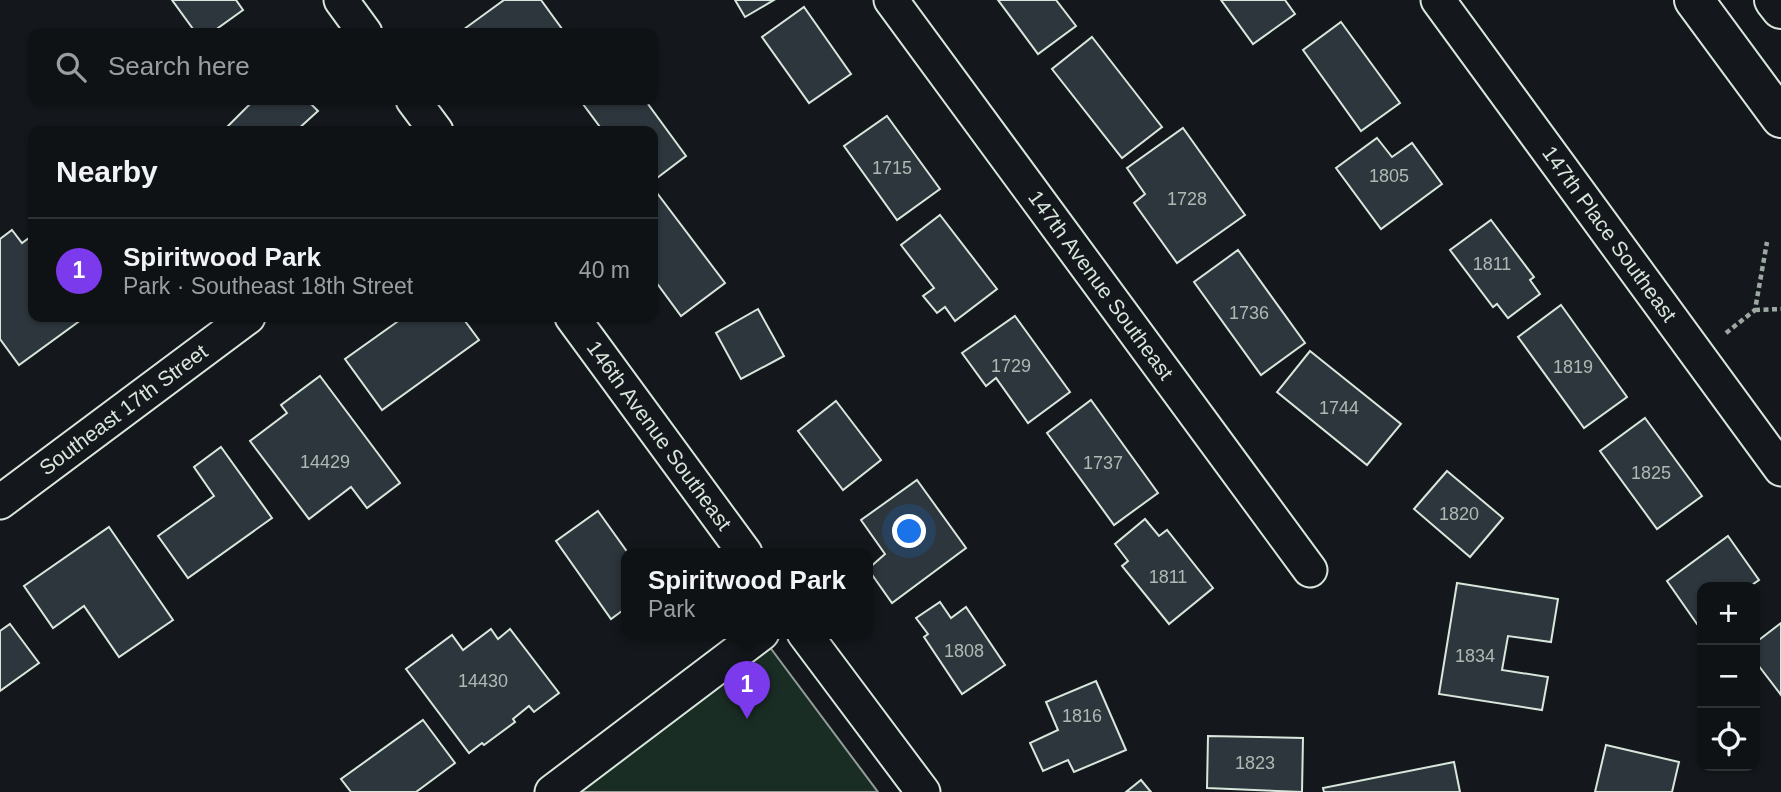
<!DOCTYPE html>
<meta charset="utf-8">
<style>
:root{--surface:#0f1215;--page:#181b1e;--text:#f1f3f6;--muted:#9b9ea0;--line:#2f3234;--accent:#7c3aed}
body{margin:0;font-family:Helvetica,sans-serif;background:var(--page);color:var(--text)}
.controls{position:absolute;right:21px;bottom:21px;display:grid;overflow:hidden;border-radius:14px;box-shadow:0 2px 5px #0004}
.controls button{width:63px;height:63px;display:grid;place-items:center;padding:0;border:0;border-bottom:2px solid var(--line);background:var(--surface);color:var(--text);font:35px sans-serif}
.you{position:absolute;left:910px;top:532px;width:24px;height:24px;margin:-18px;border:5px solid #fff;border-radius:50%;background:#1a73e8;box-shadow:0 0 0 10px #1a73e833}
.badge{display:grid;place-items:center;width:46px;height:46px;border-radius:50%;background:var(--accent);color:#fff;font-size:23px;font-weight:700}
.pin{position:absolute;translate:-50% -58px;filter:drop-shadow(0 2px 4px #0008)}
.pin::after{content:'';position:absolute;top:37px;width:24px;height:21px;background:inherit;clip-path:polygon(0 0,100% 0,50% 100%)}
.popup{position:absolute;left:621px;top:548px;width:252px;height:91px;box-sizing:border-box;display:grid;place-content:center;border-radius:14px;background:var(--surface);filter:drop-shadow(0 2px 5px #0005);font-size:23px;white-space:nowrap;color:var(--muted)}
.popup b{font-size:26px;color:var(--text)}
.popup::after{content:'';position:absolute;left:50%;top:100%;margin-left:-14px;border:14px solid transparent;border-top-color:var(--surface)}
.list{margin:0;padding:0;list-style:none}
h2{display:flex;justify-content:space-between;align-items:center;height:91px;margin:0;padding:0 28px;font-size:30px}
h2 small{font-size:23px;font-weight:400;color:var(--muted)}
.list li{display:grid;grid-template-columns:46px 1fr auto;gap:21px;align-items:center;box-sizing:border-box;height:105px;padding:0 28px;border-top:2px solid var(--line)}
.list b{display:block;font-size:26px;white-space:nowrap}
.list p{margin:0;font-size:23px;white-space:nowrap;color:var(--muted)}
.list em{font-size:23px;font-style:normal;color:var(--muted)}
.icon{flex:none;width:38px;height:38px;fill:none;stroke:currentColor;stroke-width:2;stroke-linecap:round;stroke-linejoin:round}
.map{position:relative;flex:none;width:1781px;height:792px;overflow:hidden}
.search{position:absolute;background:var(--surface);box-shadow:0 2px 5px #0004;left:28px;top:28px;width:630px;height:77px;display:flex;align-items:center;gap:18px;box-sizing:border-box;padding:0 24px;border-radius:14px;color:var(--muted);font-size:26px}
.panel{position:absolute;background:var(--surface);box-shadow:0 2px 5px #0004;left:28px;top:126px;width:630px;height:196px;border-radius:14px}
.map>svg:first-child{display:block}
.green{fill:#1a2d24;stroke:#939e99;stroke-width:2}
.building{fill:#2c363c;stroke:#d8e6dc;stroke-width:2}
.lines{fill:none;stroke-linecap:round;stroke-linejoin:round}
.street-casing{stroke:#d8e6dc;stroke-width:37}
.primary-casing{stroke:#d8e6dc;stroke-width:42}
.path{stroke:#9da8a2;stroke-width:4.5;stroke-dasharray:5 3.5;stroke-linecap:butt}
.street{stroke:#14181c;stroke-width:33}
.primary{stroke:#14181c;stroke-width:38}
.labels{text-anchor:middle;stroke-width:5;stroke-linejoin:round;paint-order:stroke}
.number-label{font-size:18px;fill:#adbab4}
.street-label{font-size:21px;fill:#d8e6dc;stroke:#14181c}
</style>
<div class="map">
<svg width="1781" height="792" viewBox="0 0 1781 792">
<rect width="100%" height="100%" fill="#14181c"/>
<polygon class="green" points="769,646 878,792 572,792"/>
<g class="building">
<polygon points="172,0 236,0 243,10 211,33 196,33"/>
<polygon points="504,0 541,0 565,33 461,33 460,32"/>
<polygon points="735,0 774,0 745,17"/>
<polygon points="998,0 1056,0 1076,26 1038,54"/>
<polygon points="1221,0 1285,0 1295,14 1253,44"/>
<polygon points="804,7 851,74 809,103 762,37"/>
<polygon points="1341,22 1400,103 1361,131 1303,50"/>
<polygon points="1092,37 1162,127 1122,158 1052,69"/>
<polygon points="254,100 307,100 318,111 296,131 223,131"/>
<polygon points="580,100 645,100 686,156 653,181 653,131 603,131"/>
<polygon points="887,116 940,189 897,220 844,146"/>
<polygon points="1183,128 1245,215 1177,263 1134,203 1145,194 1127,168"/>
<polygon points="1377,138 1392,157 1412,143 1442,184 1381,229 1336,168"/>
<polygon points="654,189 725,283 681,316 653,278"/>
<polygon points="940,215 997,289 955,321 945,307 937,313 923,296 934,288 901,245"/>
<polygon points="1491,220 1534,277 1530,280 1540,294 1508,318 1497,304 1493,307 1450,250"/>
<polygon points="12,230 22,243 33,235 33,317 85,317 19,365 0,339 0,239"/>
<polygon points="1238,250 1305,343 1261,375 1194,282"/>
<polygon points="1561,305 1627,397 1584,428 1518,337"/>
<polygon points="758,309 784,356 741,379 716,333"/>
<polygon points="1015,316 1070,392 1028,423 996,378 986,386 962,353"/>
<polygon points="404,317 462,317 479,340 382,410 345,359"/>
<polygon points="1310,351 1401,424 1367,465 1277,392"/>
<polygon points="320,376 400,483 367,508 351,487 309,519 250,441 287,413 281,405"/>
<polygon points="1091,400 1158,493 1114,525 1047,433"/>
<polygon points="836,401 881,460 843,490 798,431"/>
<polygon points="1645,418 1702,496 1657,529 1600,451"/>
<polygon points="221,447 272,518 188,578 158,536 214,496 194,467"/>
<polygon points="1447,471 1503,518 1470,557 1414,509"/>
<polygon points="917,480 966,548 892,603 868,569 885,554 861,520"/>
<polygon points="598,511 628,553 626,553 626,608 611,619 556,541"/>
<polygon points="1145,519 1159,536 1167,530 1213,588 1169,624 1122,566 1128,561 1115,544"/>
<polygon points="109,527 173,620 119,657 84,606 53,628 24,586"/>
<polygon points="1728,536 1759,580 1749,587 1702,587 1702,621 1697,624 1667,581"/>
<polygon points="1457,583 1558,599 1551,642 1508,636 1502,670 1548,677 1542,710 1439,694"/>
<polygon points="940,602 951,618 966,607 1005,665 962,694 924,637 928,634 916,618"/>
<polygon points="1781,623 1781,695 1755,661 1755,643"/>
<polygon points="10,624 39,663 0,691 0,631"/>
<polygon points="491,629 498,639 510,629 559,693 534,712 529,706 513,719 515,722 484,745 482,743 469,753 406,669 452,635 463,650"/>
<polygon points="1096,681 1126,750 1074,772 1068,760 1043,771 1030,743 1058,730 1046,702"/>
<polygon points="423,720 455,763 416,792 351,792 341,779"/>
<polygon points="1208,736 1303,738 1302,792 1207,788"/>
<polygon points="1606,745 1679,762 1672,792 1595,792"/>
<polygon points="1454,762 1460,792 1324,792 1323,788"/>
<polygon points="1141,780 1151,792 1126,792"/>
</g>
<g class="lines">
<g class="street-casing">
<g id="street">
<polyline points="341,0 365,33"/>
<path id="s1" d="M891 0 1310 570"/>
<path id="s2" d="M1438 0 1781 469"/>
<polyline points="413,100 436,131"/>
<path id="s3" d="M572 317 745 553"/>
<path id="s4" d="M0 502 248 317"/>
<polyline points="804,633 923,792"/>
<polyline points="552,792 762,633"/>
</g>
</g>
<g class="primary-casing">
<g id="primary">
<polyline points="1694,0 1781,118"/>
<polyline points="1774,0 1781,9"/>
</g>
</g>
<g class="path">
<polyline points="1755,310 1781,309"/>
<polyline points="1726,333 1755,310 1767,242"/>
</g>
<use href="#street" class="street"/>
<use href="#primary" class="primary"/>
</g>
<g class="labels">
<g class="number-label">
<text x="892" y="174">1715</text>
<text x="1389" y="182">1805</text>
<text x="1187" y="205">1728</text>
<text x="1492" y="270">1811</text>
<text x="1249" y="319">1736</text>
<text x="1011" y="372">1729</text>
<text x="1573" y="373">1819</text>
<text x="1339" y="414">1744</text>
<text x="325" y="468">14429</text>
<text x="1103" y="469">1737</text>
<text x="1651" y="479">1825</text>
<text x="1459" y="520">1820</text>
<text x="1168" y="583">1811</text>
<text x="964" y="657">1808</text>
<text x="1475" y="662">1834</text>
<text x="483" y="687">14430</text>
<text x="1082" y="722">1816</text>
<text x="1255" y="769">1823</text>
</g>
<g class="street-label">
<text dy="7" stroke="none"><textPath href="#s2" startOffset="290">147th Place Southeast</textPath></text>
<text dy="7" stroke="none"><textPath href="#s1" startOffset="354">147th Avenue Southeast</textPath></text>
<text dy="7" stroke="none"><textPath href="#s4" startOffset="154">Southeast 17th Street</textPath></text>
<text dy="7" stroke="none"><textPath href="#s3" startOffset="147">146th Avenue Southeast</textPath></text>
</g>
</g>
</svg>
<div class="controls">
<button>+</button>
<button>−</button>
<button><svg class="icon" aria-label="locate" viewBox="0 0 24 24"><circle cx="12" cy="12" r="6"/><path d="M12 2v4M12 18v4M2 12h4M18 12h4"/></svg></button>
</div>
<div class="you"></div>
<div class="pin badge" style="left:747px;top:719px">1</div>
<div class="popup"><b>Spiritwood Park</b>Park</div>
<div class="search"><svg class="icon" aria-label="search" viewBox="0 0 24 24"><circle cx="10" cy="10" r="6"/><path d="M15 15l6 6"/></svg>Search here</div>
<section class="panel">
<h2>Nearby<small></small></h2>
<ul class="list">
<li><span class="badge">1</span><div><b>Spiritwood Park</b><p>Park · Southeast 18th Street</p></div><em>40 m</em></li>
</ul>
</section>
</div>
